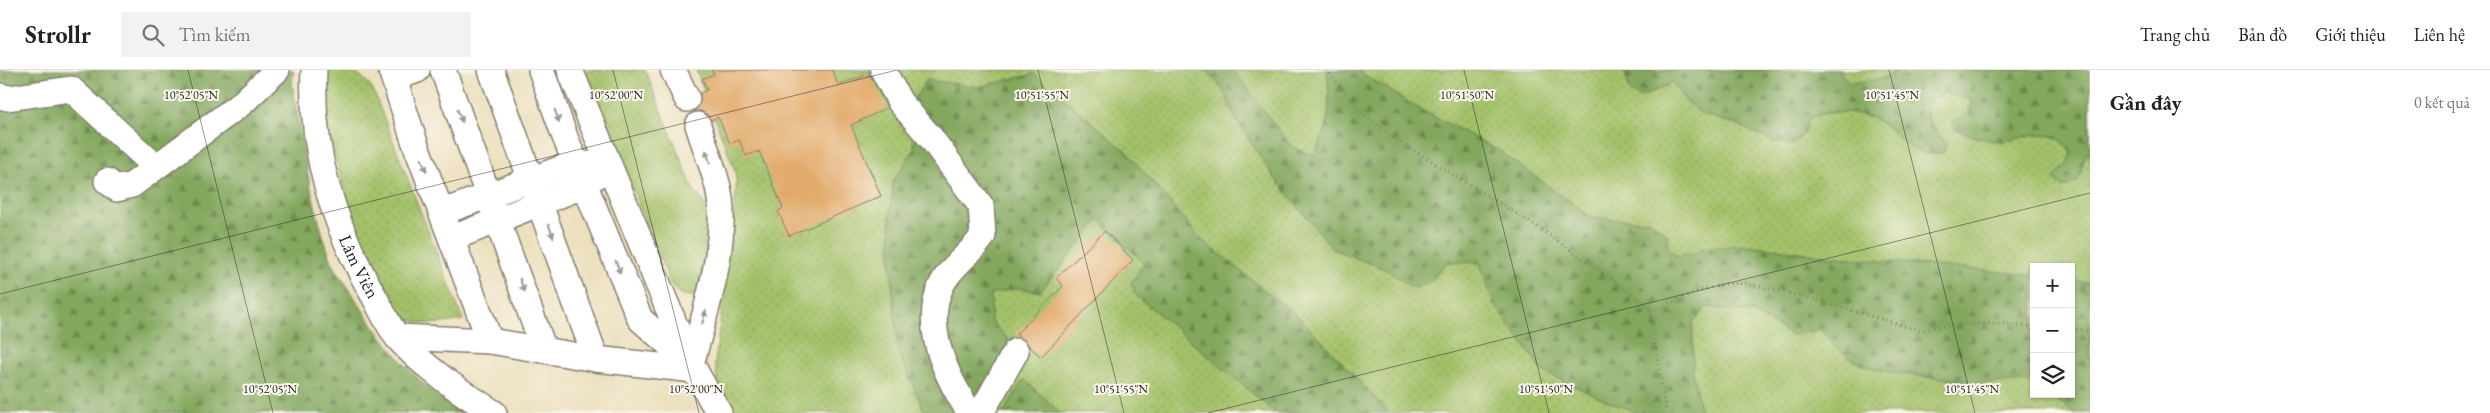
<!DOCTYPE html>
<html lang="vi">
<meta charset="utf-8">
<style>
:root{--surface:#fff;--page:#f2f2f2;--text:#222;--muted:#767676;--line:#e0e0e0}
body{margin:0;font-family:"EB Garamond",serif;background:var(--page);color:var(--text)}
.controls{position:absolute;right:15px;bottom:15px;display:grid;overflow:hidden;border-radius:0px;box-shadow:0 1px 4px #0004}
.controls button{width:45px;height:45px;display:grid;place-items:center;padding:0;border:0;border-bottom:1px solid var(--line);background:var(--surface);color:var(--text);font:25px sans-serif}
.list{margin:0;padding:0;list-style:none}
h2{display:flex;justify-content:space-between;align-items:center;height:65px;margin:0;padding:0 20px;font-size:21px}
h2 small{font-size:16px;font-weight:400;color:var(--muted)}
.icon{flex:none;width:28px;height:28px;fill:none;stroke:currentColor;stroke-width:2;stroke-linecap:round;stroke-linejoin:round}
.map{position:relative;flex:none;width:2090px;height:343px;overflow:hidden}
header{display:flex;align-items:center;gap:30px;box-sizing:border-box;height:70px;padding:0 25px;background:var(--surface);border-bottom:1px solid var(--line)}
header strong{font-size:24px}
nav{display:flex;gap:28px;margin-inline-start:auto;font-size:18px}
.search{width:350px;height:45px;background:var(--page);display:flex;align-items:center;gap:12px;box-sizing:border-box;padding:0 18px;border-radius:0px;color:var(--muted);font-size:19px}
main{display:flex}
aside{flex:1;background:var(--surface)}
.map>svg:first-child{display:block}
.grass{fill:url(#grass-dots);stroke:#606e42;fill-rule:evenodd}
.forest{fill:url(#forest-firs);stroke:#4f623c}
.building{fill:#e2ab6c}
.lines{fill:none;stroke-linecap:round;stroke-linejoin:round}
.minor-casing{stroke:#847e6e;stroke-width:28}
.path{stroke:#847e6e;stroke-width:3;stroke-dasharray:1 4;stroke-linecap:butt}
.minor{stroke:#fff;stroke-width:25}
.oneway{fill:#999}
.ticks{fill:none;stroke:#1c1c1c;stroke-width:1;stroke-opacity:0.45}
.labels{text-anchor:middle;stroke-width:4;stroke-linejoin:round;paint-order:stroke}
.street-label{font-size:18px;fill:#1c1c1c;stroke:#fbf7ec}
.ticks-label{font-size:12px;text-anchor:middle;fill:#1c1c1c;stroke:#fbf7ec;stroke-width:4;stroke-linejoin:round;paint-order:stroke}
</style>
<header>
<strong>Strollr</strong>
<div class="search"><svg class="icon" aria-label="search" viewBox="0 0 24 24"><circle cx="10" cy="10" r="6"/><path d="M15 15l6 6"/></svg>Tìm kiếm</div>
<nav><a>Trang chủ</a><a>Bản đồ</a><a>Giới thiệu</a><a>Liên hệ</a></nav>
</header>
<main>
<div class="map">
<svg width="2090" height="343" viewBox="0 0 2090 343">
<defs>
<pattern id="grass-dots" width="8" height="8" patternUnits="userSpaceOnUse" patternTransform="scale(1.25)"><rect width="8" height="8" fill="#a3c169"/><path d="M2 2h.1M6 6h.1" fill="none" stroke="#8ca55a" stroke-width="1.8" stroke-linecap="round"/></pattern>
<pattern id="forest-firs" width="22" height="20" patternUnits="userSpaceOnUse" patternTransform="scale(1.25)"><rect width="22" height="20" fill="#82a75d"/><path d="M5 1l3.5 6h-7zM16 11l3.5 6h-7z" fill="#6a874c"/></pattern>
</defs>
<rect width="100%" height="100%" fill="#fbf7ec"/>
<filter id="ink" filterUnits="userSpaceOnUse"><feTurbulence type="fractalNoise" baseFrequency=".02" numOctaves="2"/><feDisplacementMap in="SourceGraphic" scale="10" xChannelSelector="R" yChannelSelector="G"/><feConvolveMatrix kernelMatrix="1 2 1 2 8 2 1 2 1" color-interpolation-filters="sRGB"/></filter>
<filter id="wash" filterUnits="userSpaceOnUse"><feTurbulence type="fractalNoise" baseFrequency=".0096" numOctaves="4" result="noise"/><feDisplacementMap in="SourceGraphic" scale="20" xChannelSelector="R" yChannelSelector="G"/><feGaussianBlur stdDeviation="1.12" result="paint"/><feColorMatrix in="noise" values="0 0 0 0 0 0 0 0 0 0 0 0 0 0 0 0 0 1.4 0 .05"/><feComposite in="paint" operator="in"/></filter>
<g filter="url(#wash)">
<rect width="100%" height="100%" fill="#ede0bf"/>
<g class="grass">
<path d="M327 0C351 0 359 0 373 20L463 250C446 253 426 256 410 250 375 235 326 69 323 30 322 21 325 10 327 0Z"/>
<path d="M585 0H645L693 119 703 131 713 155 698 221 692 226C682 226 677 224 671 215Z"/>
<path d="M696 0H2090V343H735L719 325 715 293 736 122V103ZM2034 197H2071V324H2034Z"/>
</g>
<g class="forest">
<path d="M0 0H294L292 12C302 71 310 131 330 187 334 198 342 208 348 217 377 264 414 314 462 343H0Z"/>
<path d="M1206 0H1233L1291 76 1314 86C1332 54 1330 35 1327 0H1357L1416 37 1496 79 1593 148 1651 151 1668 165V177L1675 185 1693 184 1702 178 1748 175 1828 186 2034 205V312L1985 313 1893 303 1860 294 1832 275 1821 259 1792 265 1751 242 1707 237 1693 252V304L1701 343H1639L1602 329 1543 301 1494 234 1480 193 1447 192 1430 212 1414 218 1387 200 1333 179 1273 106 1235 48 1223 20Z"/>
<path d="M1624 0H1838L1849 13 1881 9 1898 0H2090V84H2086L2078 111 2063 118 2054 108 2067 94 2071 83C2049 50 2027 71 1998 71 1984 71 1967 63 1954 59L1952 51 1969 43 1972 30 1944 23 1925 34 1928 50 1946 73 1944 82C1913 91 1903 67 1881 53 1860 39 1830 40 1809 48L1804 63 1794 74 1773 72 1738 55 1701 44 1685 30 1672 13 1641 27 1630 22Z"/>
<polygon points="1034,4 1126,81 1201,169 1302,250 1389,343 1276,343 1137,226 1131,213 1144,193 1099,150 1040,222 1018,218 991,224 991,251 1012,274 969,343 925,343 898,282 891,196 890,142 893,111 914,80 914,29 927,10 978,17"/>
<polygon points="2071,209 2090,214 2090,343 2074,343 2050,324 2071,324"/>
<polygon points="1024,309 1059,342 1060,343 1003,343"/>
</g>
<g id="blocks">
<g class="building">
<polygon points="712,0 832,0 838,15 870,4 887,38 851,55 881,126 789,166 778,141 783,138 759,81 746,86 739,70 730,74 718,47 711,50 702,41 694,41 701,31 700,23 707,20 702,9 714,4"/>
<polygon points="1105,161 1133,190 1041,287 1016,264 1063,216 1056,208"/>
</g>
</g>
</g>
<g filter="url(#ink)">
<use href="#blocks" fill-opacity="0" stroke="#847e6e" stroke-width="1"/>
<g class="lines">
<g class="minor-casing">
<g id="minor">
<path id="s1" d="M314 0C310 83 334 157 375 228 382 241 389 257 398 268 424 298 461 322 494 343"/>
<polyline points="391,0 415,73 490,271"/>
<polyline points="443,0 544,280"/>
<polyline points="491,0 596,289"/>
<path d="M541 0 565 67 640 249 691 294C705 244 730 168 718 117 713 96 704 75 698 55"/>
<polyline points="570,0 691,294 719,343"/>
<polyline points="673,0 687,29"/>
<path d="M883 0 900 32 931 68 981 136 983 166C971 184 950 196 941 216 922 258 947 308 970 343"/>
<polyline points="395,8 417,0"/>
<polyline points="0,26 8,28 71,19 155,96"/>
<polyline points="107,111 117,119 132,115 242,33 277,0"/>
<polyline points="443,142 576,93 592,95"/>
<polyline points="453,168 585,115 597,105"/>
<polyline points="397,267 490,271 596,289 695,300"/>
<polyline points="981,343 1016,281"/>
</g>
</g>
<g class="path">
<polyline points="1326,0 1368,48 1395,69 1532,153 1645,233 1650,241 1666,343"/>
<polyline points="1650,241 1698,221 1724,214 1746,213 1813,229 1918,260 1952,255 1992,253 2034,257"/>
<polyline points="2071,258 2090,261"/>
</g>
<use href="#minor" class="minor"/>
</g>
<defs><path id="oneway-solid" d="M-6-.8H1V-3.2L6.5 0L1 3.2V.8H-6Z" transform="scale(1.25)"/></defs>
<g class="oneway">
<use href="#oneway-solid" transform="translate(460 46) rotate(69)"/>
<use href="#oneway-solid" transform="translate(557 46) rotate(70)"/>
<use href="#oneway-solid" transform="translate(708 87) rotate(-108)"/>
<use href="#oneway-solid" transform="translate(424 95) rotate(68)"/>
<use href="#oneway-solid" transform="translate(551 161) rotate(70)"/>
<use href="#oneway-solid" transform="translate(618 197) rotate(68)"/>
<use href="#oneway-solid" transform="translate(522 215) rotate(71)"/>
<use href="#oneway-solid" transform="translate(704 247) rotate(-75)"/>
</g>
</g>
<path class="ticks" d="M188 0 273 343M613 0 699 343M1038 0 1124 343M1464 0 1549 343M1889 0 1975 343M0 224 897 0M1208 343 2090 123"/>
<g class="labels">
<g class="street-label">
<text dy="6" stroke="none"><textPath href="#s1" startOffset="204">Lâm Viên</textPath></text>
</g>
</g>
<g class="ticks-label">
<text x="616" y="29">10°52'00"N</text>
<text x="1042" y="29">10°51'55"N</text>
<text x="191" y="29">10°52'05"N</text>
<text x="1467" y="29">10°51'50"N</text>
<text x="1892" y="29">10°51'45"N</text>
<text x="270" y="323">10°52'05"N</text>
<text x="696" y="323">10°52'00"N</text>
<text x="1121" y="323">10°51'55"N</text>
<text x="1546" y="323">10°51'50"N</text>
<text x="1972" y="323">10°51'45"N</text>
</g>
</svg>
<div class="controls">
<button>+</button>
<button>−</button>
<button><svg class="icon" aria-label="layers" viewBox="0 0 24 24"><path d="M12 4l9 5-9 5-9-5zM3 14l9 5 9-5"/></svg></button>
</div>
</div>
<aside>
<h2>Gần đây<small>0 kết quả</small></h2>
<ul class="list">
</ul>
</aside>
</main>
